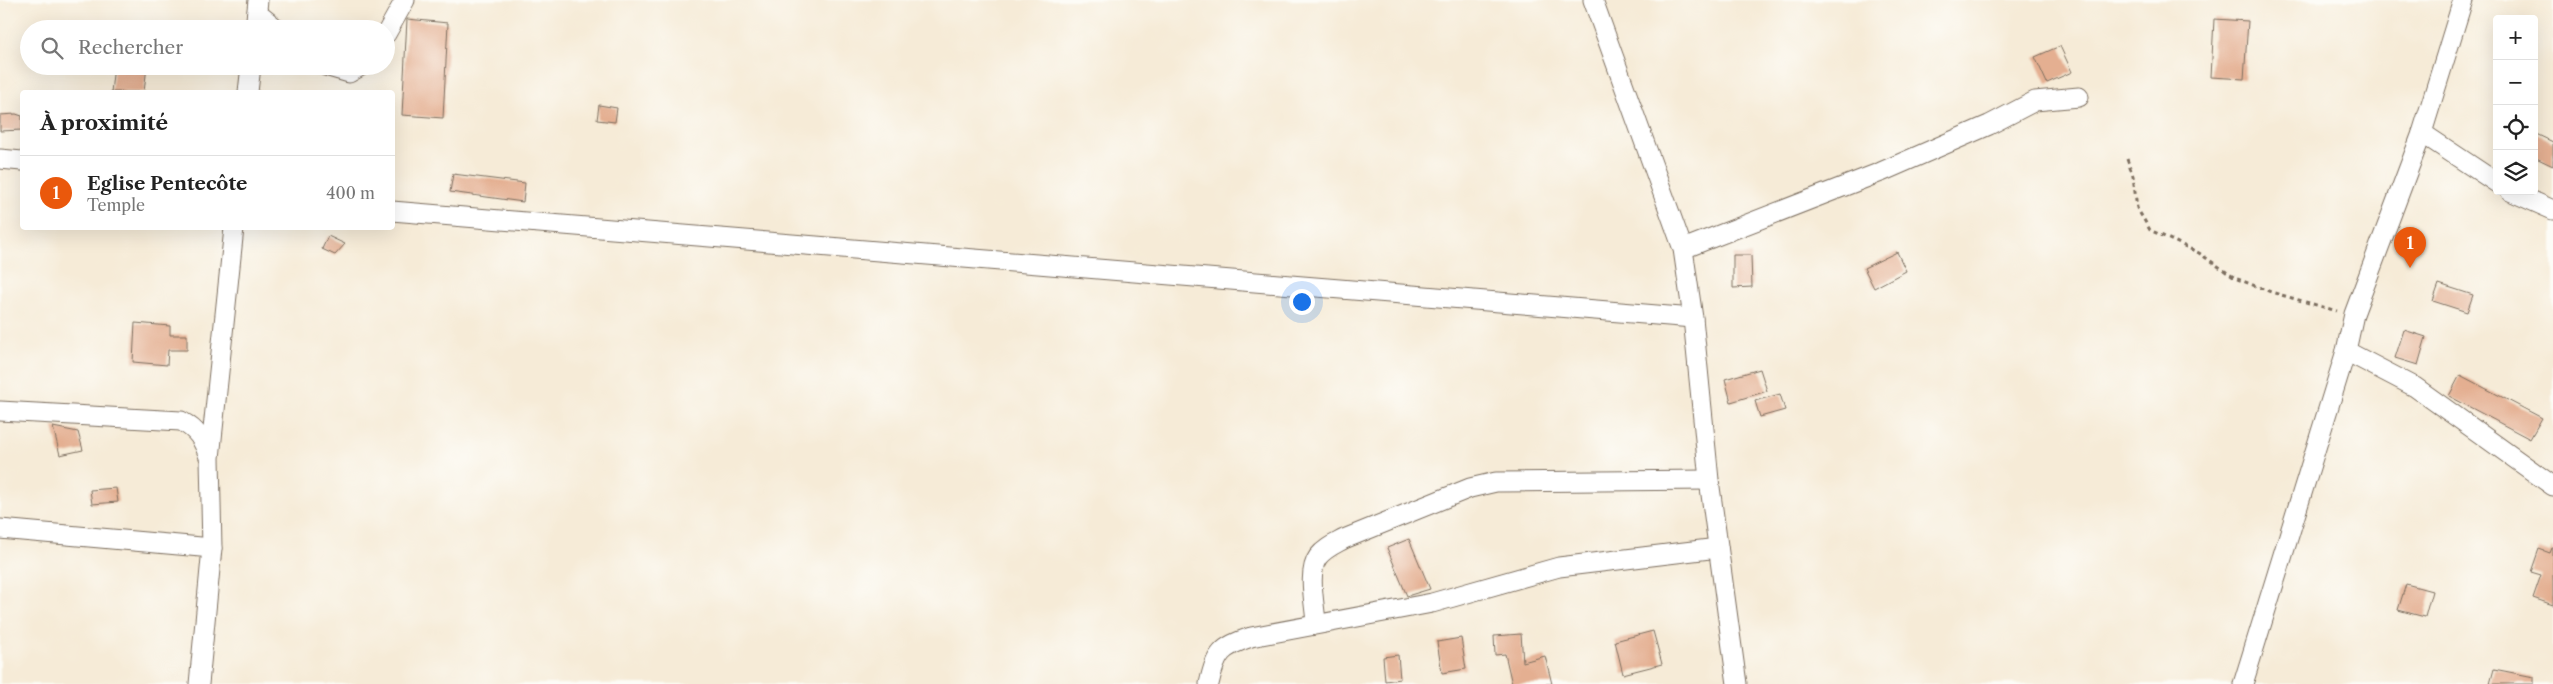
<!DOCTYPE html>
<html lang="fr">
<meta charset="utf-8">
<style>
:root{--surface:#fff;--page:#f2f2f2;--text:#222;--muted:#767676;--line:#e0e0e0;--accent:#ea580c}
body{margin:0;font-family:"Libre Caslon Text",serif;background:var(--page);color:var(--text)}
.controls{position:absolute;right:15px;top:15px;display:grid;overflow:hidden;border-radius:5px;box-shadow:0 5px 20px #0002}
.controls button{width:45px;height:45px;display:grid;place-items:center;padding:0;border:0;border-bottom:1px solid var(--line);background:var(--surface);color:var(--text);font:25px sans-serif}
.you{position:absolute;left:1301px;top:301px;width:18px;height:18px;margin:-12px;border:4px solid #fff;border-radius:50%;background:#1a73e8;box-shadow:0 0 0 8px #1a73e833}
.badge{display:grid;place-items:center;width:32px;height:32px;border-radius:50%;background:var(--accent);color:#fff;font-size:16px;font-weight:700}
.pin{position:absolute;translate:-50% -41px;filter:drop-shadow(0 1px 2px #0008)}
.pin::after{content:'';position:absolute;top:26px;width:18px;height:15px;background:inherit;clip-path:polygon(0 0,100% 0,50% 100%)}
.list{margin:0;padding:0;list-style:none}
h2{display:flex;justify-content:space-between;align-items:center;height:65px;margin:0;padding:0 20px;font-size:21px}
h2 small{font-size:16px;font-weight:400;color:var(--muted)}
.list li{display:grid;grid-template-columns:32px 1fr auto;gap:15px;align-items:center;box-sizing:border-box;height:75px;padding:0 20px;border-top:1px solid var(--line)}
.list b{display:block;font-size:19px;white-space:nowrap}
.list p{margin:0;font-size:16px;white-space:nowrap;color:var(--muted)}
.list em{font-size:16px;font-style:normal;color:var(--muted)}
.icon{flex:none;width:28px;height:28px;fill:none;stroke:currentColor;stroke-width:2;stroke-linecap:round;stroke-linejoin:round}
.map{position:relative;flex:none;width:2553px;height:684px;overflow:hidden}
.search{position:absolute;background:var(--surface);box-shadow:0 5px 20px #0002;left:20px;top:20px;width:375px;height:55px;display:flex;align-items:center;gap:12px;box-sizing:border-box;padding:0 18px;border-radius:28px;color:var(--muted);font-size:19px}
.panel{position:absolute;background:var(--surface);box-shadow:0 5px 20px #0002;left:20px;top:90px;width:375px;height:140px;border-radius:5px}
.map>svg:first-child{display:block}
.building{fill:#e4af91}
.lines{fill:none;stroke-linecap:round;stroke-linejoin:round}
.minor-casing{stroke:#7c6e5f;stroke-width:21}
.path{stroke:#7c6e5f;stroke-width:3;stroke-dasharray:4 4;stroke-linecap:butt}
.minor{stroke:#fff;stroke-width:19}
</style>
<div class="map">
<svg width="2553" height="684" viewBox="0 0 2553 684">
<rect width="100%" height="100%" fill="#fdfcf7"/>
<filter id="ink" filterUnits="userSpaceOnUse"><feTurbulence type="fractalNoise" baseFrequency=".02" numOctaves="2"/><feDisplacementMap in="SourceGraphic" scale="10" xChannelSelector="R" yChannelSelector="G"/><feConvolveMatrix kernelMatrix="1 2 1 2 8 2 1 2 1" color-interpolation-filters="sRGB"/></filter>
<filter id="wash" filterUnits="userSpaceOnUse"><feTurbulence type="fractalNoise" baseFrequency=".0096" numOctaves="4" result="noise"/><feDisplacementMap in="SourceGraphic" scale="20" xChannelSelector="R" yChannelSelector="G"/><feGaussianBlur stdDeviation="1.12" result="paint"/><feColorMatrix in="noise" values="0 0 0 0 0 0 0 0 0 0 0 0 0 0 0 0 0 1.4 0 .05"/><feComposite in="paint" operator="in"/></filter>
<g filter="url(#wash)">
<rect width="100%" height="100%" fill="#f6ebd7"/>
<g id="blocks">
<g class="building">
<polygon points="407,19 448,23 443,118 402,115"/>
<polygon points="2214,19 2248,21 2244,79 2211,77"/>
<polygon points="2060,46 2072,72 2047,83 2035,57"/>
<polygon points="114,66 147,66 144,92 111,92"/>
<polygon points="599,105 617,108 615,122 597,120"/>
<polygon points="16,114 22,116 22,130 0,131 0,115"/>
<polygon points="2534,133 2553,142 2553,166 2534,157"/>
<polygon points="453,174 525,183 523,202 450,192"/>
<polygon points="328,236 345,244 335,255 322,249"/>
<polygon points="1897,252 1906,271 1874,288 1864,268"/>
<polygon points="1733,255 1751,255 1752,287 1733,288"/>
<polygon points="2439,284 2473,295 2467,312 2433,301"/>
<polygon points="135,323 170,326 170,335 187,335 187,350 168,350 167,365 133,362"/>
<polygon points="2404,330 2426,337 2418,365 2395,358"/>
<polygon points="1760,369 1767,391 1731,402 1725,379"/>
<polygon points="2460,375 2542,418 2530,439 2449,396"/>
<polygon points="1780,394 1785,410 1760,417 1755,401"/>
<polygon points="53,427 78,432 83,450 60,455"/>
<polygon points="116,488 118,502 92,504 90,490"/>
<polygon points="1409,539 1430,589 1407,596 1387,548"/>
<polygon points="2552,548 2553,548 2553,605 2533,598 2541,575 2531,572 2539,549 2550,553"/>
<polygon points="2406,584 2432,591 2425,617 2398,610"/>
<polygon points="1653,631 1662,664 1623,674 1615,641"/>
<polygon points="1521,634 1523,662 1545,656 1552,684 1512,684 1505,654 1495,655 1494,636"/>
<polygon points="1461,638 1466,669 1442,673 1437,642"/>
<polygon points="1398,655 1400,679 1385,681 1383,657"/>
<polygon points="2494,669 2534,677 2534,684 2490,684"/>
</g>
</g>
</g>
<g filter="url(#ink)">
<use href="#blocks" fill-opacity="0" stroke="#7c6e5f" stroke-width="1"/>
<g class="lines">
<g class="minor-casing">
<g id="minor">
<polyline points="1593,0 1683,249 1693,318 1709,480 1737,684"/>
<polyline points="257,13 277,29"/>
<polyline points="255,29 258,0"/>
<polyline points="386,34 405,0"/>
<polyline points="325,66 349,73 361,66"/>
<polyline points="248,92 251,66"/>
<polyline points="2422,133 2497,183"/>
<polyline points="0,159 22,161"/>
<polyline points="2510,191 2553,210"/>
<polyline points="392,211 1693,318"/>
<polyline points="1683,249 1881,172 1989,125 2035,101 2079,97"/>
<polyline points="2346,351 2415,387 2553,486"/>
<path d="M0 411 181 421C198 430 203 440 209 457"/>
<polyline points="0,529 212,548"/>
<path d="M1316 623C1315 605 1307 572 1318 557 1325 548 1335 544 1344 539L1470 488 1496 482 1709 480"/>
<polyline points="199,684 212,548 210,458 234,228"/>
<path d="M1209 684C1216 653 1221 647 1251 637L1432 603 1559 567 1718 548"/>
<polyline points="2243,684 2346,351 2354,314 2422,133 2463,0"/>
</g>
</g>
<polyline class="path" points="2127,159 2133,176 2137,208 2150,230 2199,253 2235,278 2271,292 2337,311"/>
<use href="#minor" class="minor"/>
</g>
</g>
</svg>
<div class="controls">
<button>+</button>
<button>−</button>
<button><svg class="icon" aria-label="locate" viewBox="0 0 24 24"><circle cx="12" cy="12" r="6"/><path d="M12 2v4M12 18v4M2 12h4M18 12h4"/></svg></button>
<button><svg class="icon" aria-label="layers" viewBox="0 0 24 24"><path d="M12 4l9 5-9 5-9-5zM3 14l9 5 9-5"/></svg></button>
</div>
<div class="you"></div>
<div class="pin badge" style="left:2410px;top:268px">1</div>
<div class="search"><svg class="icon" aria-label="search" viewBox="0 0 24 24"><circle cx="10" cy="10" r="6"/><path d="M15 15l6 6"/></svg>Rechercher</div>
<section class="panel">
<h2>À proximité<small></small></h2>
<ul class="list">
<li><span class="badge">1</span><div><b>Eglise Pentecôte</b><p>Temple</p></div><em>400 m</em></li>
</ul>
</section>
</div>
